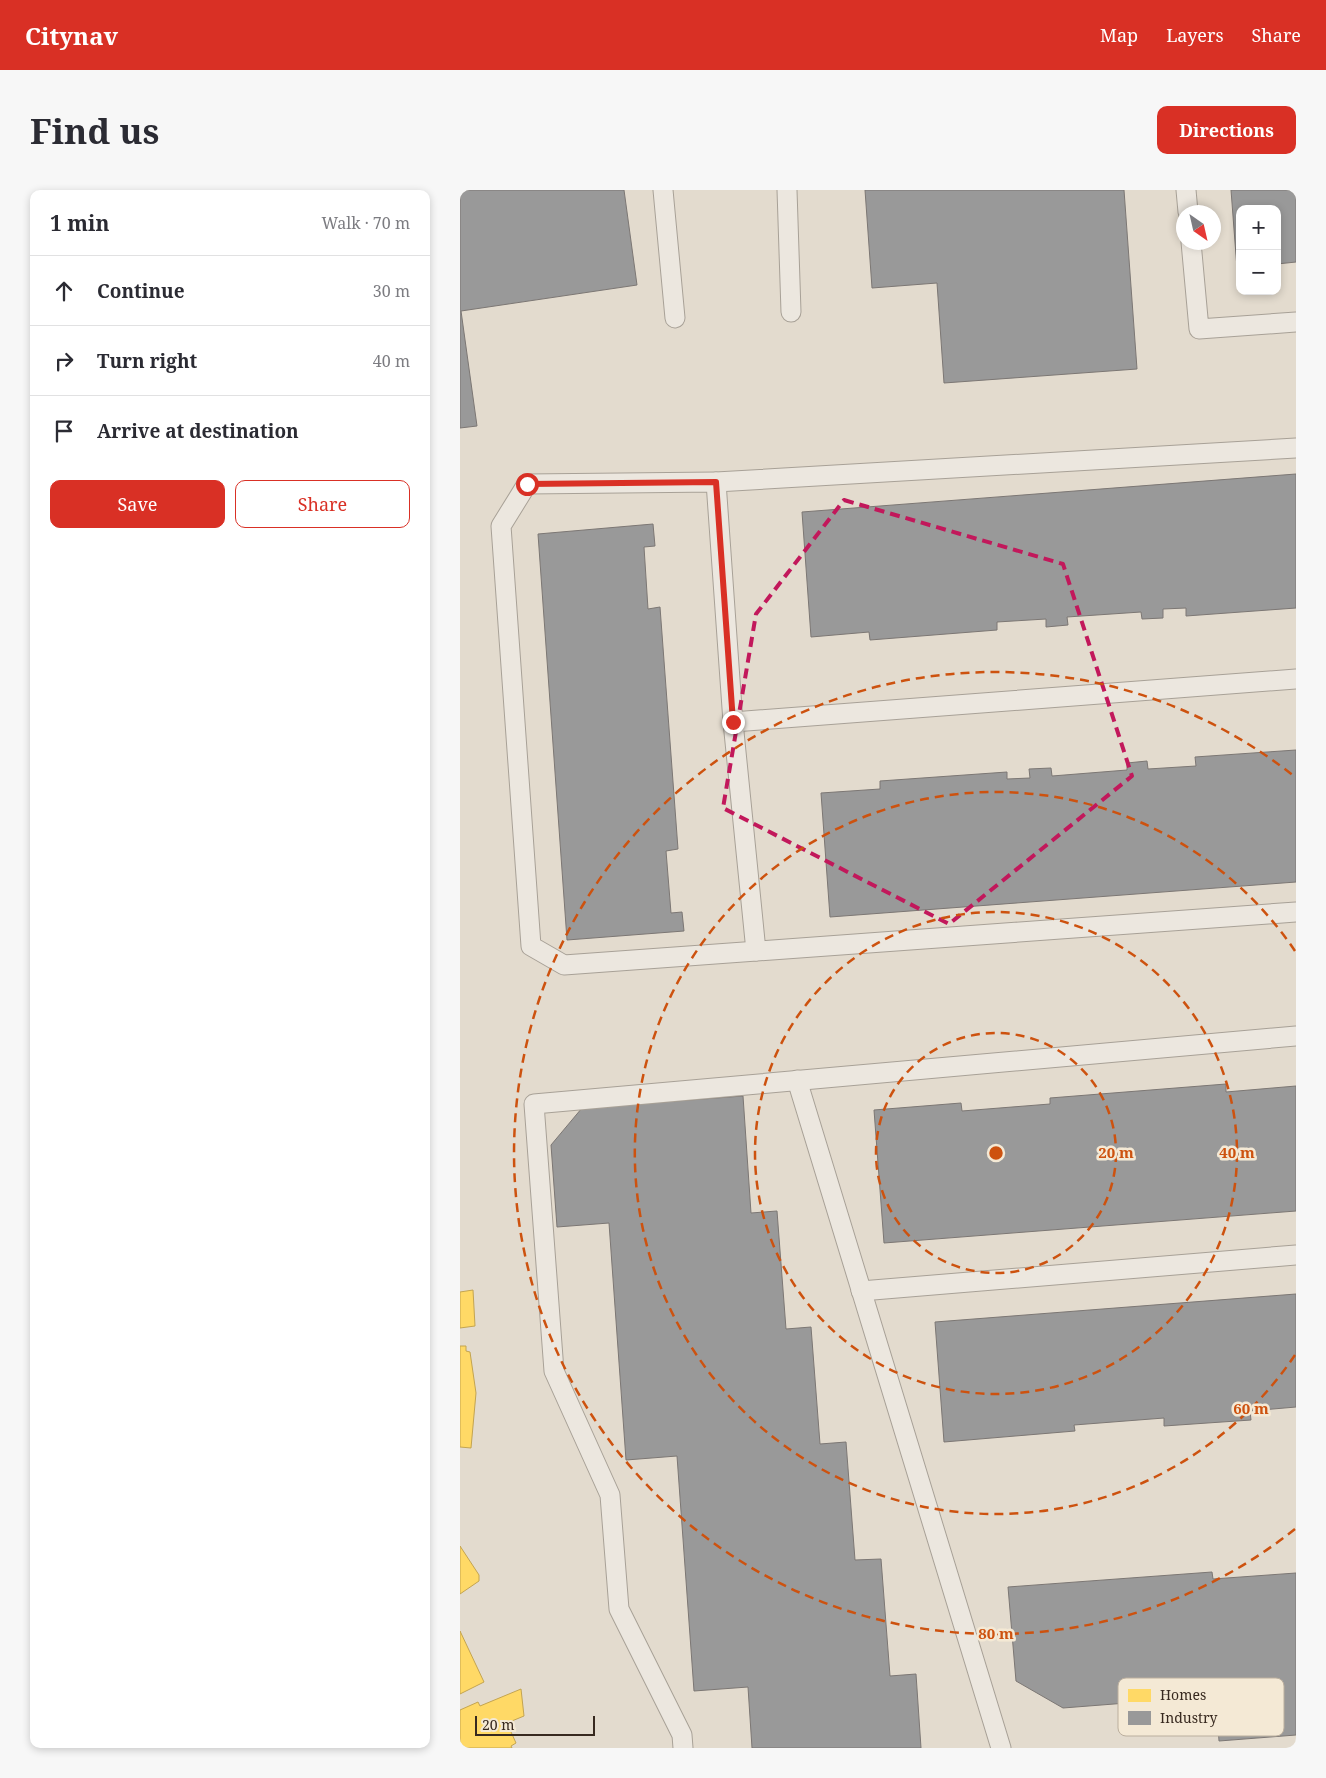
<!DOCTYPE html>
<meta charset="utf-8">
<style>
:root{--surface:#fff;--page:#f7f7f7;--text:#2b2b33;--muted:#7c7c81;--line:#e1e1e2;--accent:#d93025}
body{margin:0;font-family:"Noto Serif",serif;background:var(--page);color:var(--text)}
.controls{position:absolute;right:15px;top:15px;display:grid;overflow:hidden;border-radius:10px;box-shadow:0 2px 8px #0003}
.controls button{width:45px;height:45px;display:grid;place-items:center;padding:0;border:0;border-bottom:1px solid var(--line);background:var(--surface);color:var(--text);font:25px sans-serif}
.compass{position:absolute;left:716px;top:15px;width:45px;height:45px;border-radius:50%;background:var(--surface);box-shadow:0 2px 8px #0003;rotate:146deg}
.scale{position:absolute;left:15px;bottom:12px;width:120px;box-sizing:border-box;padding-left:5px;border:2px solid #37291f;border-top:0;font-size:14px;line-height:18px;white-space:nowrap;color:#37291f;-webkit-text-stroke:4px #f4e9d5;paint-order:stroke}
.stop{position:absolute;width:15px;height:15px;margin:-11px;border:4px solid #d93025;border-radius:50%;background:#fff}
.stop.end{background:#d93025;border-color:#fff;box-shadow:0 1px 5px #0008}
.list{margin:0;padding:0;list-style:none}
h2{display:flex;justify-content:space-between;align-items:center;height:65px;margin:0;padding:0 20px;font-size:21px}
h2 small{font-size:16px;font-weight:400;color:var(--muted)}
.list li{display:grid;grid-template-columns:32px 1fr auto;gap:15px;align-items:center;box-sizing:border-box;height:70px;padding:0 20px;border-top:1px solid var(--line)}
.list b{display:block;font-size:19px;white-space:nowrap}
.list em{font-size:16px;font-style:normal;color:var(--muted)}
.actions{display:flex;gap:10px;padding:15px 20px}
.actions a{flex:1;padding:11px 0;border:1px solid var(--accent);border-radius:10px;text-align:center;font-size:18px;color:var(--accent)}
.actions .main{background:var(--accent);color:#fff}
.icon{flex:none;width:28px;height:28px;fill:none;stroke:currentColor;stroke-width:2;stroke-linecap:round;stroke-linejoin:round}
.map{position:relative;flex:none;width:836px;height:1558px;overflow:hidden;border-radius:10px}
header{display:flex;align-items:center;gap:30px;box-sizing:border-box;height:70px;padding:0 25px;background:var(--accent);color:#fff}
header strong{font-size:24px}
nav{display:flex;gap:28px;margin-inline-start:auto;font-size:18px}
.intro{display:flex;align-items:center;justify-content:space-between;box-sizing:border-box;height:120px;padding:0 30px}
h1{margin:0;font-size:35px}
.button{padding:12px 22px;border-radius:10px;background:var(--accent);color:#fff;font-size:18px;font-weight:700}
main{display:flex;gap:30px;padding:0 30px}
aside{flex:1;background:var(--surface);border-radius:10px;box-shadow:0 2px 8px #0003}
.map>svg:first-child{display:block}
.homes{fill:#ffd966;stroke:#c3a451}
.industry{fill:#999;stroke:#7c7774}
.lines{fill:none;stroke-linecap:round;stroke-linejoin:round}
.lane-casing{stroke:#a8a197;stroke-width:21}
.lane{stroke:#ece7df;stroke-width:19}
.route{stroke:#d93025;stroke-width:6}
.marked{fill:none;stroke:#c2185b;stroke-width:4;stroke-dasharray:10 6;stroke-linejoin:round}
.ring{fill:none;stroke:#cd520f;stroke-width:2.5;stroke-dasharray:9 6}
.key{fill:#f4e9d5;stroke:#bbaf9e;stroke-width:1}
.key-label{font-size:14px;fill:#37291f}
.centre{fill:#cd520f;stroke:#f4e9d5;stroke-width:2.5}
.ring-label{font-size:15px;text-anchor:middle;font-weight:bold;fill:#cd520f;stroke:#f4e9d5;stroke-width:5;stroke-linejoin:round;paint-order:stroke}
</style>
<header>
<strong>Citynav</strong>
<nav><a>Map</a><a>Layers</a><a>Share</a></nav>
</header>
<div class="intro"><h1>Find us</h1><a class="button">Directions</a></div>
<main>
<aside>
<h2>1 min<small>Walk · 70 m</small></h2>
<ul class="list">
<li><svg class="icon" aria-label="ahead" viewBox="0 0 24 24"><path d="M12 20V5M6 11l6-6 6 6"/></svg><div><b>Continue</b></div><em>30 m</em></li>
<li><svg class="icon" aria-label="right" viewBox="0 0 24 24"><path d="M7 20v-9h11M14 6l5 5-5 5"/></svg><div><b>Turn right</b></div><em>40 m</em></li>
<li><svg class="icon" aria-label="arrive" viewBox="0 0 24 24"><path d="M6 21V4h12l-3 4 3 4H6"/></svg><div><b>Arrive at destination</b></div></li>
</ul>
<div class="actions"><a class="main">Save</a><a>Share</a></div>
</aside>
<div class="map">
<svg width="836" height="1558" viewBox="0 0 836 1558">
<rect width="100%" height="100%" fill="#e3dbce"/>
<g class="homes">
<polygon points="13,1100 15,1136 0,1138 0,1102"/>
<polygon points="0,1156 6,1156 6,1161 10,1162 16,1203 11,1258 0,1257"/>
<polygon points="0,1356 19,1385 19,1391 0,1404"/>
<polygon points="0,1441 24,1492 0,1504"/>
<polygon points="61,1499 64,1526 47,1533 56,1553 51,1556 52,1558 0,1558 0,1520 18,1512 20,1516"/>
</g>
<g class="industry">
<polygon points="0,0 164,0 177,95 1,121 17,236 0,238"/>
<polygon points="405,0 664,0 677,179 484,193 477,93 412,98"/>
<polygon points="771,0 836,0 836,72 817,74 817,19 780,19 780,78 777,78"/>
<polygon points="836,284 836,418 726,426 726,418 703,419 703,428 682,429 681,422 607,427 608,435 586,437 586,429 537,432 537,440 410,450 409,442 351,447 342,322"/>
<polygon points="193,334 195,356 184,357 188,419 200,417 218,659 206,661 211,723 222,722 224,741 107,750 78,344"/>
<polygon points="836,560 836,692 370,727 361,603 420,599 420,591 547,582 547,589 570,588 569,579 591,578 592,586 667,580 667,573 687,571 688,579 736,576 735,567"/>
<polygon points="766,894 766,902 836,896 836,1021 424,1053 414,920 501,913 502,921 590,914 590,908"/>
<polygon points="283,906 291,1023 317,1021 326,1139 351,1137 360,1254 386,1252 395,1370 421,1369 430,1486 456,1484 461,1558 292,1558 288,1497 234,1501 217,1266 166,1270 149,1033 97,1037 91,955 122,918"/>
<polygon points="836,1104 836,1217 790,1221 791,1230 704,1236 704,1228 614,1235 615,1241 484,1252 475,1132"/>
<polygon points="752,1382 753,1389 836,1383 836,1545 759,1551 756,1506 603,1518 556,1491 548,1397"/>
</g>
<g class="lines">
<g class="lane-casing">
<g id="lane">
<polyline points="203,0 215,128"/>
<polyline points="327,0 331,122"/>
<polyline points="726,0 728,22"/>
<polyline points="731,52 739,139 836,132"/>
<polyline points="256,292 836,258"/>
<polyline points="836,489 273,532 256,292 67,294 41,336 71,756 104,775 836,722"/>
<polyline points="273,532 296,761"/>
<polyline points="337,890 541,1558"/>
<polyline points="401,1101 836,1065"/>
<polyline points="223,1558 222,1545 159,1419 150,1305 94,1181 74,914 836,846"/>
</g>
</g>
<use href="#lane" class="lane"/>
</g>
<g class="lines">
<polyline class="route" points="67,294 256,292 273,532"/>
</g>
<path class="marked" d="M384 310 603 374 672 586 489 734 263 618 296 424Z"/>
<g class="ring">
<circle cx="536" cy="963" r="120"/>
<circle cx="536" cy="963" r="241"/>
<path d="M835 1165A361 361 0 1 1 835 761"/>
<path d="M835 1339A481 481 0 1 1 835 587"/>
</g>
<rect x="658" y="1488" width="166" height="58" rx="8" class="key"/>
<rect x="668" y="1499" width="23" height="13" fill="#ffd966"/>
<rect x="668" y="1521" width="23" height="14" fill="#999"/>
<g class="key-label">
<text x="700" y="1510">Homes</text>
<text x="700" y="1533">Industry</text>
</g>
<circle cx="536" cy="963" r="8" class="centre"/>
<g class="ring-label">
<text x="656" y="968">20 m</text>
<text x="777" y="968">40 m</text>
<text x="791" y="1224">60 m</text>
<text x="536" y="1449">80 m</text>
</g>
</svg>
<div class="controls">
<button>+</button>
<button>−</button>
</div>
<svg class="compass" viewBox="-18 -18 36 36"><path d="M0-13l5 13h-10z" fill="#e53935"/><path d="M0 13l5-13h-10z" fill="#7c7c81"/></svg>
<div class="scale">20 m</div>
<div class="stop" style="left:67px;top:294px"></div>
<div class="stop end" style="left:273px;top:532px"></div>
</div>
</main>
